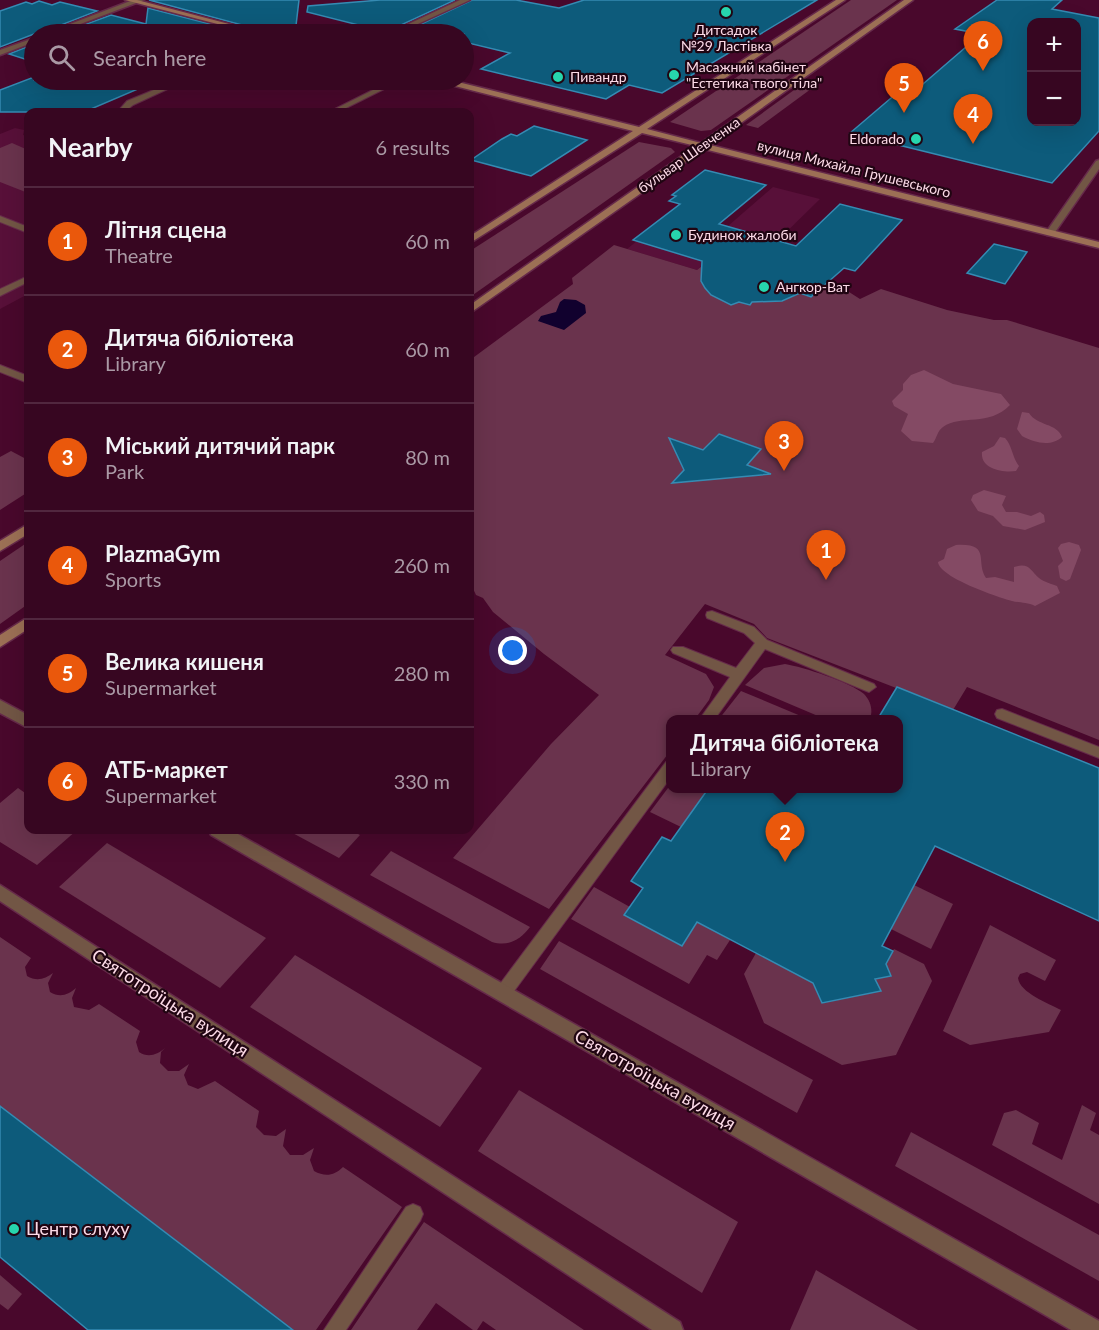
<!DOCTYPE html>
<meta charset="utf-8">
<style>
:root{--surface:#370621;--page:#3e0f2a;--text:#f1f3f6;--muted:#aa99a5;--line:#51273f;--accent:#ea580c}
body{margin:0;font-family:Lato,sans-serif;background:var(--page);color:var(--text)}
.controls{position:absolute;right:18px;top:18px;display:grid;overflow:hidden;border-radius:12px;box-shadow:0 6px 24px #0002}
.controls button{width:54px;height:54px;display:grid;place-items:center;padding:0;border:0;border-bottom:2px solid var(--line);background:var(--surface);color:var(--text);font:30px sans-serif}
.you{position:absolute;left:513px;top:651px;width:21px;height:21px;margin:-15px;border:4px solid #fff;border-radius:50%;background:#1a73e8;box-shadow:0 0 0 9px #1a73e833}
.badge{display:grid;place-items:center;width:39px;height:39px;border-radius:50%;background:var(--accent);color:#fff;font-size:20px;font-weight:700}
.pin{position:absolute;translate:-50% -50px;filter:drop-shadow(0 2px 3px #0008)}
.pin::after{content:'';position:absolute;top:32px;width:21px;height:18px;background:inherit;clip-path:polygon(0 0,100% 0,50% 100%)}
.popup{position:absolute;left:666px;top:715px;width:237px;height:78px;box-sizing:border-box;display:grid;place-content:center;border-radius:12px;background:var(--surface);filter:drop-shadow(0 2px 4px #0005);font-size:20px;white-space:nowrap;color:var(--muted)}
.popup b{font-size:22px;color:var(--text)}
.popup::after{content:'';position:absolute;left:50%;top:100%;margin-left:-12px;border:12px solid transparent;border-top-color:var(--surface)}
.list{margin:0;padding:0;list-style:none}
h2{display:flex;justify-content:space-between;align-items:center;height:78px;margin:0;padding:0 24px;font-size:26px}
h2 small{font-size:20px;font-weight:400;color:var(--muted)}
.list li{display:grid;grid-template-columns:39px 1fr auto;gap:18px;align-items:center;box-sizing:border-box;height:108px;padding:0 24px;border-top:2px solid var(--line)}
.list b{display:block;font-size:22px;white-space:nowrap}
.list p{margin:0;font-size:20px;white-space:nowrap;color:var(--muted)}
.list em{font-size:20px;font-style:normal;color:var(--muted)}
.icon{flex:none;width:33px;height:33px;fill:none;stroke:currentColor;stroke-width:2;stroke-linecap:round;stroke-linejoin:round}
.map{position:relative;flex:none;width:1099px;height:1330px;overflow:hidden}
.search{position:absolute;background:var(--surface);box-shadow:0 6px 24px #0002;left:24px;top:24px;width:450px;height:66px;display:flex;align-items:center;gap:15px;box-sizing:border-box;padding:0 21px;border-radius:33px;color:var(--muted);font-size:22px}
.panel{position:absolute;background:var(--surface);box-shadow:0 6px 24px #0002;left:24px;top:108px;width:450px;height:726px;border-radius:12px}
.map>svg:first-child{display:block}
.built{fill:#581039}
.green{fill:#6a334d}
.forest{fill:#844a64}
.water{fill:#11012e}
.building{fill:#0d5b7b;stroke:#358bb3;stroke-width:1.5;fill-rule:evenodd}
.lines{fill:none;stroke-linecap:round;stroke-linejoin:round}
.service-casing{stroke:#662a4a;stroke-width:2}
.pedestrian-casing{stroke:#662a4a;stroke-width:3}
.minor-casing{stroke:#662a4a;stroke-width:3}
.tertiary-casing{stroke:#662a4a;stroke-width:3}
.secondary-casing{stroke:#662a4a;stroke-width:3}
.service{fill:#725645;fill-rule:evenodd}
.pedestrian{fill:#725645;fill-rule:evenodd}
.minor{fill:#725645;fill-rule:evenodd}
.tertiary{fill:#725645;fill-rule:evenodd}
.secondary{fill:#9c7055;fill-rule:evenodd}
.poi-dot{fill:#27d5ad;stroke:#200512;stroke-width:2}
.labels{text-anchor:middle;stroke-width:4.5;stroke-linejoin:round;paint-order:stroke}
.far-poi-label{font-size:14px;fill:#fcdae7;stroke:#200512;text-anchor:start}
.far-street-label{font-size:14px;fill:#fcdae7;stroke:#200512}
.near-street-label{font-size:18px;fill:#fcdae7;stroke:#200512}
.near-poi-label{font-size:18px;fill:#fcdae7;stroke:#200512;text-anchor:start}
</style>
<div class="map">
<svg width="1099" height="1330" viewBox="0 0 1099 1330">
<rect width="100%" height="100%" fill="#49082c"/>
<g class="built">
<polygon points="15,128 24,130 23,135 28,136 28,294 0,309 0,134"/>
<polygon points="773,187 820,199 768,250 712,258 697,270 627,249 637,241 633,240 665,216 676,211 728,226"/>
</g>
<g class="green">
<polygon points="851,0 897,0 711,130 701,131 670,122"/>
<polygon points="801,85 815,86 758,128 746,125"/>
<polygon points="639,142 671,148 675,152 470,297 470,251"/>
<polygon points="12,143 28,150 28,193 0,182 0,148"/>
<polygon points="614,245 697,270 712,258 813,269 860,299 881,289 947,310 994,320 1007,320 1099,348 1099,740 967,687 953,710 767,638 754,624 705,604 665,655 706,674 714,687 709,700 695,719 671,720 671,750 549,909 453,858 551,744 599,695 544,654 493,612 483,598 476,595 470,582 470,360 573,284 572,278"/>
<polygon points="11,451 28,460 28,492 0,510 0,457"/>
<polygon points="28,542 28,604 0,624 0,561"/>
<path d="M785 664C803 667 850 682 864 694 871 701 873 711 870 719H825L745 685 764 668Z"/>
<polygon points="741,691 808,719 719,719"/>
<polygon points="671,784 671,788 708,789 681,827 650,812"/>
<polygon points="18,788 28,795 28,830 77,830 37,865 0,842 0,803"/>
<polygon points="287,830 350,830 360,835 339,858"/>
<polygon points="107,843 266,938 220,988 59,887"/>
<path d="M391 851 530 927C520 940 508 947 492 942L370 875Z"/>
<polygon points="914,885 953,904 931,949 891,929"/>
<polygon points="594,887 630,907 682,946 700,918 713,930 730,940 717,960 707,955 689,984 571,919"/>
<path d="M990 925 1056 960 1045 981 1027 972 1020 974 1018 978C1020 993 1048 1003 1061 1010L1049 1032 970 1045 943 1031Z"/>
<path d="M0 937 31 958 25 967 27 976C37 982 45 979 53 973L48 983 50 992C60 998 68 995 76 988L72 998 74 1007 89 1010 99 1004 140 1031 136 1042 139 1052C148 1058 157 1055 165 1048L161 1052 160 1063 168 1071H179L189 1064 184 1075 188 1085 198 1089 215 1081 259 1111 256 1127 264 1135 276 1136 286 1129 283 1146 290 1155H303L314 1148 310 1160 314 1171C325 1177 334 1176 343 1167L402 1207 316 1330H294L0 1106Z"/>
<polygon points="559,941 813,1080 797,1113 540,969"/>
<polygon points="894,949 924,964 932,981 896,1055 842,1065 764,1023 744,974 756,953 813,983 822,1003 881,991 875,979 891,976 886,964"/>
<polygon points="295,955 482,1068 440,1127 250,1007"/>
<polygon points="519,1090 738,1222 702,1293 478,1151"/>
<polygon points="1082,1105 1096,1113 1090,1130 1099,1135 1099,1204 992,1145 1004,1113 1016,1110 1039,1123 1032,1144 1062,1160"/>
<polygon points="911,1132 1099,1235 1099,1281 895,1166"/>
<polygon points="424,1222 584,1330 496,1330 483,1321 477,1330 473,1330 436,1303 417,1330 351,1330"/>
<polygon points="816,1270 918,1330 790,1330"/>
<polygon points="0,1275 22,1294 8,1310 0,1304"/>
</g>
<g class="forest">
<path d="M924 370 953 384 1001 394 1010 405C989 427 961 414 943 427 937 431 937 438 933 443L912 441 901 431 908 414 894 406 892 401 903 390V384L911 375Z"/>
<path d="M1022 412 1029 413C1037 426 1057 423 1062 437 1051 447 1035 443 1022 436L1017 429Z"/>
<path d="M1000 437 1005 438C1012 445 1012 457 1019 466L1016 471C1003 473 980 469 982 452L994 446Z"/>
<polygon points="984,490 1006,496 1002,505 1006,512 1017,512 1031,516 1040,512 1044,515 1045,522 1025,530 1003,526 993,516 978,511 971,500 973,495"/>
<polygon points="1069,542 1079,545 1081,550 1070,579 1066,581 1060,578 1058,566 1063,561 1058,548 1061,544"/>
<path d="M956 545C992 543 975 562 986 578L995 577 1014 582V567C1029 562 1030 570 1039 578 1044 582 1052 584 1057 586L1060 593 1035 606C1027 602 1020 603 1012 601 997 597 939 577 938 562L944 559 947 549Z"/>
</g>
<polygon class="water" points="564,299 576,300 585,305 586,313 564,330 538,321 541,316 556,312 560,302"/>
<g class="building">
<polygon points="149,0 299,0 295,34 269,34 268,32"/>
<polygon points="380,0 455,0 386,32 307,12 308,6"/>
<polygon points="472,0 516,0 559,8 584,0 817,0 662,93 629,85 606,99 481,69 510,53 464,42 464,34 400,34"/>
<path d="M997 0H1062L1052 9 1099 18V131L1052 183 850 133 911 81 923 84 981 34 955 29ZM1032 22H1077V122H1032Z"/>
<polygon points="39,1 52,5 60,2 97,11 43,32 42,34 34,34 0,47 0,11 26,2 32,4"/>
<polygon points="148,8 249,34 59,34 111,15 146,24"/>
<polygon points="34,44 34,62 9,54"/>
<polygon points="34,77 34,80 143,80 141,80 152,83 84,112 0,112 0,90"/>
<polygon points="534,126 587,140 531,176 471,160 502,139 511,134 517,136"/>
<polygon points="705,170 766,185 719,224 796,246 840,204 902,220 855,271 844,268 811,297 800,293 782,301 752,302 750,305 739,302 731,305 711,295 705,288 701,281 702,261 633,240 680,204 669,201 676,196 672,195"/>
<polygon points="994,244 1027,252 1005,284 967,273"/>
<polygon points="719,434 761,449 747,465 771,474 672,483 684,470 669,438 703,450"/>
<polygon points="897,687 1099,768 1099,921 935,846 882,946 893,951 886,964 891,976 875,979 881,991 822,1003 813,983 697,922 682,946 624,915 643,888 631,881 662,837 671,841 708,789 899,789 899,720 877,720"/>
<polygon points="0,1106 293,1330 88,1330 0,1257"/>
</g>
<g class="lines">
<g class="service-casing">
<g id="service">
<polygon points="178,80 187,80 133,105 128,109 131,112 124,112 120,109 127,101"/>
<polygon points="393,80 402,80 338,112 329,112"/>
<polygon points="0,216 28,227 28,233 0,222"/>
<polygon points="28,276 28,282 0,296 0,289"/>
<polygon points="0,365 28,376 28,383 0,372"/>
<polygon points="712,611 754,627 767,640 874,684 876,687 869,692 864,690 765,649 714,720 699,720 730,677 673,653 671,650 673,647 683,647 736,668 755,643 744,633 707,618 706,615 707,612"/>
<polygon points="1002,709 1099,747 1099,758 997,718 995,714 997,710"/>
<polygon points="671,760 671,777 509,998 503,1001 497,998 494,993 497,988 666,762"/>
<polygon points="413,1204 420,1207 423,1214 420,1221 346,1330 324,1330 406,1207"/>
</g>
</g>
<g class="pedestrian-casing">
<polygon id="pedestrian" points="0,885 680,1322 683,1330 652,1330 0,901"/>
</g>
<g class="minor-casing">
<g id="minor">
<polygon points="133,0 144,0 54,34 44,34"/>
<polygon points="460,0 470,0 396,34 387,34"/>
<polygon points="34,38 34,42 0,55 0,50"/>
<polygon points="1099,160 1099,169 1053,235 1047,235 1047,231 1096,161"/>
</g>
</g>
<g class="tertiary-casing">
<g id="tertiary">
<polygon points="0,700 28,715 28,728 0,713"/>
<polygon points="209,830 231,830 1099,1321 1099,1330 1071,1330 211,835"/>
</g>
</g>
<g class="secondary-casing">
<g id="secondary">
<polygon points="125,0 137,0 267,34 256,34"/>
<polygon points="836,0 845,0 647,129 701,143 904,0 913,0 710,145 1099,242 1099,248 704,149 470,313 470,305 696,146 642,133 470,243 470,236 633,131 439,82 438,80 450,80 639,127"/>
<polygon points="28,524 28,534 0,551 0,541"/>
<polygon points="28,617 28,629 0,647 0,635"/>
</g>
</g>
<use href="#service" class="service"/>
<use href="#pedestrian" class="pedestrian"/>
<use href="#minor" class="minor"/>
<use href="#tertiary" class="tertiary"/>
<use href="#secondary" class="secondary"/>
</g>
<g class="poi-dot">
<circle cx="726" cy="12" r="6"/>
<circle cx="674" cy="75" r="6"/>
<circle cx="558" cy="77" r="6"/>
<circle cx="916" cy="139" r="6"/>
<circle cx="676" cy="235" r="6"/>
<circle cx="764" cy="287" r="6"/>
<circle cx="14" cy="1229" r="6"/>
</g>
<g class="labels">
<g class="far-poi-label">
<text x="726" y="35" text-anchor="middle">Дитсадок<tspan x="726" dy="16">№29 Ластівка</tspan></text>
<text x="686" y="72">Масажний кабінет<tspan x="686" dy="16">"Естетика твого тіла"</tspan></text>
<text x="570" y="82">Пивандр</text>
<text x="904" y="144" text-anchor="end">Eldorado</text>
<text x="688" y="240">Будинок жалоби</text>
<text x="776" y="292">Ангкор-Ват</text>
</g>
<g class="far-street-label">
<text transform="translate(689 155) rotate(-35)" y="5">бульвар Шевченка</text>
<text transform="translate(854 169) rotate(14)" y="5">вулиця Михайла Грушевського</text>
</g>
<g class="near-street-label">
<text transform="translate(170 1003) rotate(33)" y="6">Святотроїцька вулиця</text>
<text transform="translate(655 1080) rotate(30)" y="6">Святотроїцька вулиця</text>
</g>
<g class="near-poi-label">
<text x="26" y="1235">Центр слуху</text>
</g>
</g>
</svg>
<div class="controls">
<button>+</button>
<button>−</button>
</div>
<div class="you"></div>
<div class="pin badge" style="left:826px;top:580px">1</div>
<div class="pin badge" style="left:785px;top:862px">2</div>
<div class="popup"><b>Дитяча бібліотека</b>Library</div>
<div class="pin badge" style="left:784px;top:471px">3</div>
<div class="pin badge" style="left:973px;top:144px">4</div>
<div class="pin badge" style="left:904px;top:113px">5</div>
<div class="pin badge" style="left:983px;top:71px">6</div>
<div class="search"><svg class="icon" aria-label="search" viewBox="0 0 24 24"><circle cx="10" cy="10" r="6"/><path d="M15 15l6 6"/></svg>Search here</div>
<section class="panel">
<h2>Nearby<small>6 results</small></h2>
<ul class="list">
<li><span class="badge">1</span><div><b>Літня сцена</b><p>Theatre</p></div><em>60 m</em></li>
<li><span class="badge">2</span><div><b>Дитяча бібліотека</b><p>Library</p></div><em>60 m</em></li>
<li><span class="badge">3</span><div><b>Міський дитячий парк</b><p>Park</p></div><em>80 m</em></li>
<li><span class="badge">4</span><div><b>PlazmaGym</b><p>Sports</p></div><em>260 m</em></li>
<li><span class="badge">5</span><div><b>Велика кишеня</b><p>Supermarket</p></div><em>280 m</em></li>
<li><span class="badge">6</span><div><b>АТБ-маркет</b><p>Supermarket</p></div><em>330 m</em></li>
</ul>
</section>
</div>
